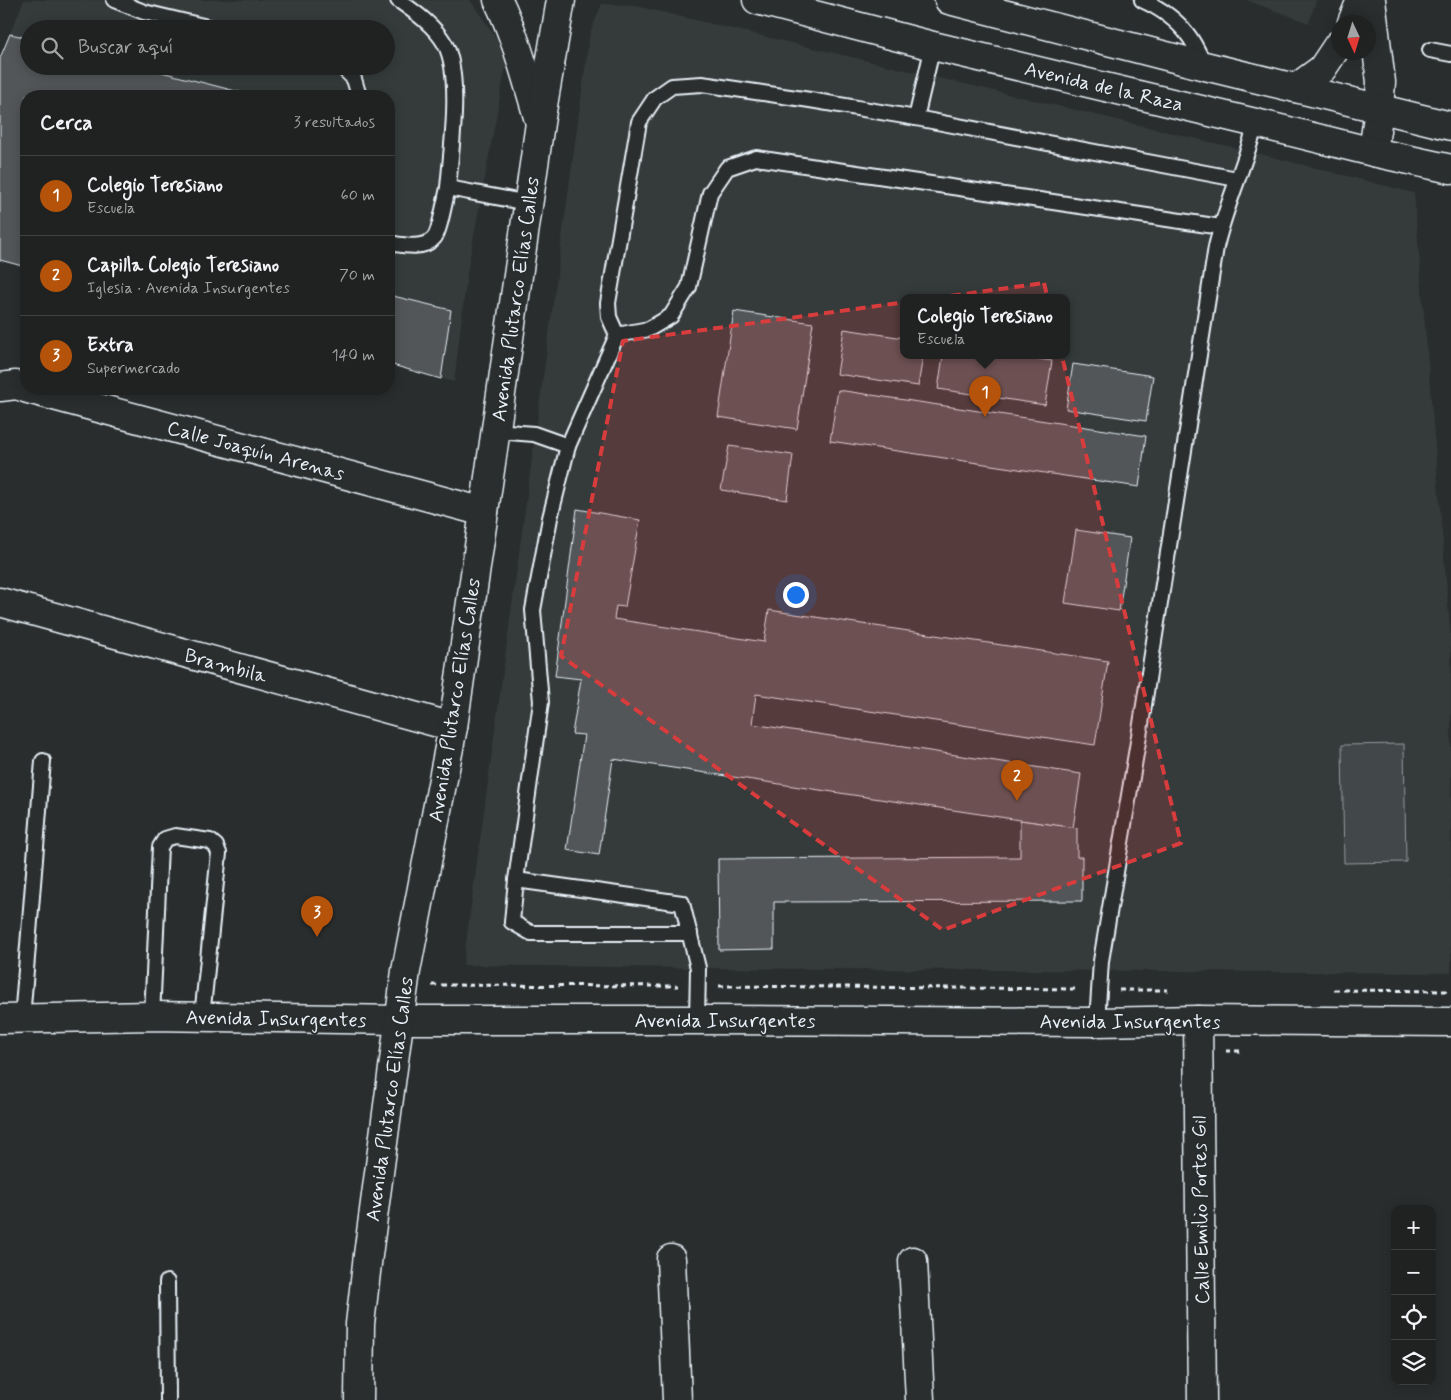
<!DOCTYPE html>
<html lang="es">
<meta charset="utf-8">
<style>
:root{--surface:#202222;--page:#282a2a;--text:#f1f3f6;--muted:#a2a4a5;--line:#3d3f40;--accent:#b45309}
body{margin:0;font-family:Mynerve,sans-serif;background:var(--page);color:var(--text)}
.controls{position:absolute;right:15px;bottom:15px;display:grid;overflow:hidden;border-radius:10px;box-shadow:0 2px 12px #0003}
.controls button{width:45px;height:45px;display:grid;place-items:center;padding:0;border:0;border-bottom:1px solid var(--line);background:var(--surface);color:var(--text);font:25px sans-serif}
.compass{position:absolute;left:1331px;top:15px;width:45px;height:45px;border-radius:50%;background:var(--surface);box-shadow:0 2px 12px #0003;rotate:176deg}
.you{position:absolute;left:795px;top:594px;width:18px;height:18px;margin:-12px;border:4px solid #fff;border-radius:50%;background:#1a73e8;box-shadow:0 0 0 8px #1a73e833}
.badge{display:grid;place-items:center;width:32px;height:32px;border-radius:50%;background:var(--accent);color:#fff;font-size:16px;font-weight:700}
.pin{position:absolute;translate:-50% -41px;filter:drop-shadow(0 1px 2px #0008)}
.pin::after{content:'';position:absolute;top:26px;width:18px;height:15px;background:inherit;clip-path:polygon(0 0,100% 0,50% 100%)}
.popup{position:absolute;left:900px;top:294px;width:170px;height:65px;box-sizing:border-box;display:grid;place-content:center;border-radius:10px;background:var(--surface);filter:drop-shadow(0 1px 4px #0005);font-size:16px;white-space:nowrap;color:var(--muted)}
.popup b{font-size:19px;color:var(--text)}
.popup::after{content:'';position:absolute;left:50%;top:100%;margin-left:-10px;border:10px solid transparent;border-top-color:var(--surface)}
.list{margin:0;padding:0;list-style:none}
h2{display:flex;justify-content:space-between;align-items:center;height:65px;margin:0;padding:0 20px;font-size:21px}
h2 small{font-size:16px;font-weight:400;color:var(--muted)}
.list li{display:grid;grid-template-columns:32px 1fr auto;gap:15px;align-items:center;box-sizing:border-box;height:80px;padding:0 20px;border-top:1px solid var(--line)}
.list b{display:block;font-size:19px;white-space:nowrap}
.list p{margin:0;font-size:16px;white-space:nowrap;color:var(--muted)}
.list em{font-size:16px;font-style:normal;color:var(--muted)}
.icon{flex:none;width:28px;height:28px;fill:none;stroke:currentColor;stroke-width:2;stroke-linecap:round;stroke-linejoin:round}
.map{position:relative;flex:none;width:1451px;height:1400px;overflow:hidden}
.search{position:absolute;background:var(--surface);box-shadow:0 2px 12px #0003;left:20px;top:20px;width:375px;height:55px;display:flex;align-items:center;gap:12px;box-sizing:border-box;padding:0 18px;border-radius:28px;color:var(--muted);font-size:19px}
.panel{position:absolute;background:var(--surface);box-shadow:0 2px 12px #0003;left:20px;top:90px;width:375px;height:305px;border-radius:20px}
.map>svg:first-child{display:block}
.built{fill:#363a3b;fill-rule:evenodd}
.green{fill:#424648;stroke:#959ca0}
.building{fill:#535759;stroke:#e8f1f8}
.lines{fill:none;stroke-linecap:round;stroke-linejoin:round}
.service-casing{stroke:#e8f1f8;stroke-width:18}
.minor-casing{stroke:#e8f1f8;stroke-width:31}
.tertiary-casing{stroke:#e8f1f8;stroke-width:31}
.secondary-casing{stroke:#e8f1f8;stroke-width:31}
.primary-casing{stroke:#e8f1f8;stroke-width:31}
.path{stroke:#e8f1f8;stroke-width:3;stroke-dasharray:5 4;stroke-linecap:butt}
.service{stroke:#2a2d2e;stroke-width:14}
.minor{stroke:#2a2d2e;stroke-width:28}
.tertiary{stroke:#2a2d2e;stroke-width:28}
.secondary{stroke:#2a2d2e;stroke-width:28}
.primary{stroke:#2a2d2e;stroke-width:28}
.marked{fill:#d83c3d;fill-opacity:0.2;stroke:#d83c3d;stroke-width:4;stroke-dasharray:10 6;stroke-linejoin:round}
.labels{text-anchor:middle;stroke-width:4;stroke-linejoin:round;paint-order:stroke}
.street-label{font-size:20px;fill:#e8f1f8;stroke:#2a2d2e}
</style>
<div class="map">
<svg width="1451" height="1400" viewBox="0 0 1451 1400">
<rect width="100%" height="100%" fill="#2a2d2e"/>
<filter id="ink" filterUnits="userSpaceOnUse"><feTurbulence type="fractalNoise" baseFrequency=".02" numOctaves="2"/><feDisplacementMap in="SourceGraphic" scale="10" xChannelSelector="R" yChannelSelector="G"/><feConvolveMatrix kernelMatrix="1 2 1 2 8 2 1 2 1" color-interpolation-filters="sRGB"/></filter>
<g filter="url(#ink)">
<g class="built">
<path d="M24 0H470L508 54 467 273 454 382 389 364V96H26V267L0 260V58ZM29 29H386V66H29Z"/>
<polygon points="1246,0 1316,0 1309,23"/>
<path d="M602 4 636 6 1248 151 1414 193 1451 641V973L698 968 463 965 590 33ZM904 298H1066V356H904Z"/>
</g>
<polygon class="green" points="1404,744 1406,862 1344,863 1342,745"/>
<g class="building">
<polygon points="10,34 29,38 29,66 138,66 255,96 26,96 26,267 0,260 0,58"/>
<polygon points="389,295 451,310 441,379 389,364"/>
<polygon points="734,311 813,323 797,429 718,417"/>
<polygon points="844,329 904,338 904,356 923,356 918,386 837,374"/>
<polygon points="943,356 1019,356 1052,361 1045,405 938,389"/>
<polygon points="1073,364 1153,376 1146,421 1066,409"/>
<polygon points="838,390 1146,436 1139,487 830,441"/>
<polygon points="729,446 793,455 787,500 721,490"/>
<polygon points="577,509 640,520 625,607 616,606 614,619 764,642 769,610 1108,661 1095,745 756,694 752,724 1081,774 1073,828 613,759 599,855 567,850 584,735 572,734 581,679 555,676"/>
<polygon points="1076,530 1130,538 1119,611 1065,603"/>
<polygon points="1020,820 1077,828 1077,857 1082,857 1082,901 774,902 774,949 719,950 718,859 1020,857"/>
</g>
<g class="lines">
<g class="service-casing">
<g id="service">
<polyline points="114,0 144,12 216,29"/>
<path d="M398 0C415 12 435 26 445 44 462 75 451 152 448 188"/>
<path d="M1142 0C1160 8 1176 19 1188 35 1195 44 1200 56 1205 66"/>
<polyline points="1430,50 1451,54"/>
<polyline points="341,66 354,79 359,96"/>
<polyline points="916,118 933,46"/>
<path d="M389 243C402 245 424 250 434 238 440 231 445 199 448 188L528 203"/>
<polyline points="617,335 649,329 671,316 689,287 710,193 727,168 756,158 1221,227"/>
<polyline points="496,431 534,434 568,446 617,335 609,317 608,303 639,122 655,98 672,86 702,84 810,100 916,118 1237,179"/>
<polyline points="568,446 550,518 533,610 541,702 516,880 512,922 531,933 690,933"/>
<polyline points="516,880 682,903 698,968 697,1020"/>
<polyline points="152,1016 160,847 165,839 175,836 210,841 216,846 219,853 202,1017"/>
<polyline points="22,1019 43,761"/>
<path d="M1097 1022 1101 961 1141 724 1216 247C1226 204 1245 165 1256 123"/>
<polyline points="167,1282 168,1400"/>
</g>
</g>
<g class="minor-casing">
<g id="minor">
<polyline points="1371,0 1381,82 1379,109 1373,152"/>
<polyline points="0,387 16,385 26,388"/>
<polyline points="28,389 484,512"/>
<polyline points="0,602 453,727"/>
<polyline points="1198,1020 1202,1400"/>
<polyline points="671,1259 677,1400"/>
<polyline points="913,1261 920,1400"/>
</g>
</g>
<g class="tertiary-casing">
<polyline id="tertiary" points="0,1019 152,1016 400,1020 697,1020 1097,1022 1198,1020 1451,1022"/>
</g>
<g class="secondary-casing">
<g id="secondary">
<polyline points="757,0 933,46 1256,123 1373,152 1451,169"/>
<polyline points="949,0 1205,66 1451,126"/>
<polyline points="1352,22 1361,0"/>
<polyline points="1296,88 1322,69 1338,45"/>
</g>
</g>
<g class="primary-casing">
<g id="primary">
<path d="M498 0C516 37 526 77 538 117"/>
<polyline points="359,1400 360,1324 368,1255 406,971 453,727 540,123 561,0"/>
</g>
</g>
<g class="path">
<polyline points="432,985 678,986"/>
<polyline points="719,986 1078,989"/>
<polyline points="1119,990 1168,990"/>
<polyline points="1334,990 1451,991"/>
<polyline points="1226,1051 1240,1051"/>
</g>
<use href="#service" class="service"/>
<use href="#minor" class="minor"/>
<use href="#tertiary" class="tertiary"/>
<use href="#secondary" class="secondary"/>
<use href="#primary" class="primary"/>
</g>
</g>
<path class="marked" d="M1044 283 1181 843 943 930 561 656 623 341Z"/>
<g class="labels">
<g class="street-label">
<text transform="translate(1104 86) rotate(13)" y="7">Avenida de la Raza</text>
<text transform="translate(515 299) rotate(-82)" y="7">Avenida Plutarco Elías Calles</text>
<text transform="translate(256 450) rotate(15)" y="7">Calle Joaquín Arenas</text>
<text transform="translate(226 665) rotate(15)" y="7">Brambila</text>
<text transform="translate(454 700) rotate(-81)" y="7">Avenida Plutarco Elías Calles</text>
<text transform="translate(276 1018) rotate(1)" y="7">Avenida Insurgentes</text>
<text x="725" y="1027">Avenida Insurgentes</text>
<text x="1130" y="1028">Avenida Insurgentes</text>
<text transform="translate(389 1099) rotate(-82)" y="7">Avenida Plutarco Elías Calles</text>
<text transform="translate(1200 1210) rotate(-91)" y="7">Calle Emilio Portes Gil</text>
</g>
</g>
</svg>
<div class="controls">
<button>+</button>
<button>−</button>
<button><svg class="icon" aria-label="locate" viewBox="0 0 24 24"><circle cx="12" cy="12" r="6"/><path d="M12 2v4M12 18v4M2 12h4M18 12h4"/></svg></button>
<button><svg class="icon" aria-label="layers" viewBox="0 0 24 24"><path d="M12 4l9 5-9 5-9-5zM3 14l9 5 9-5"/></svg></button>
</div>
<svg class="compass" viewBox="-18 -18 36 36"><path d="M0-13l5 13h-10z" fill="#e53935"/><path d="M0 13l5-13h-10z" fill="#a2a4a5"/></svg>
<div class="you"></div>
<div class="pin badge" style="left:985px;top:417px">1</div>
<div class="popup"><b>Colegio Teresiano</b>Escuela</div>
<div class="pin badge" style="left:1017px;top:801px">2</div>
<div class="pin badge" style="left:317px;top:937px">3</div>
<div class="search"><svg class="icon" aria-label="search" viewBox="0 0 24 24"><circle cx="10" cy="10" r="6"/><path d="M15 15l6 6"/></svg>Buscar aquí</div>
<section class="panel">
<h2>Cerca<small>3 resultados</small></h2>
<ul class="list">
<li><span class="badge">1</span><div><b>Colegio Teresiano</b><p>Escuela</p></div><em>60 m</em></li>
<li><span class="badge">2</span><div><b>Capilla Colegio Teresiano</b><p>Iglesia · Avenida Insurgentes</p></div><em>70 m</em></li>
<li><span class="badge">3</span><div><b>Extra</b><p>Supermercado</p></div><em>140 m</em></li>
</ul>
</section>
</div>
